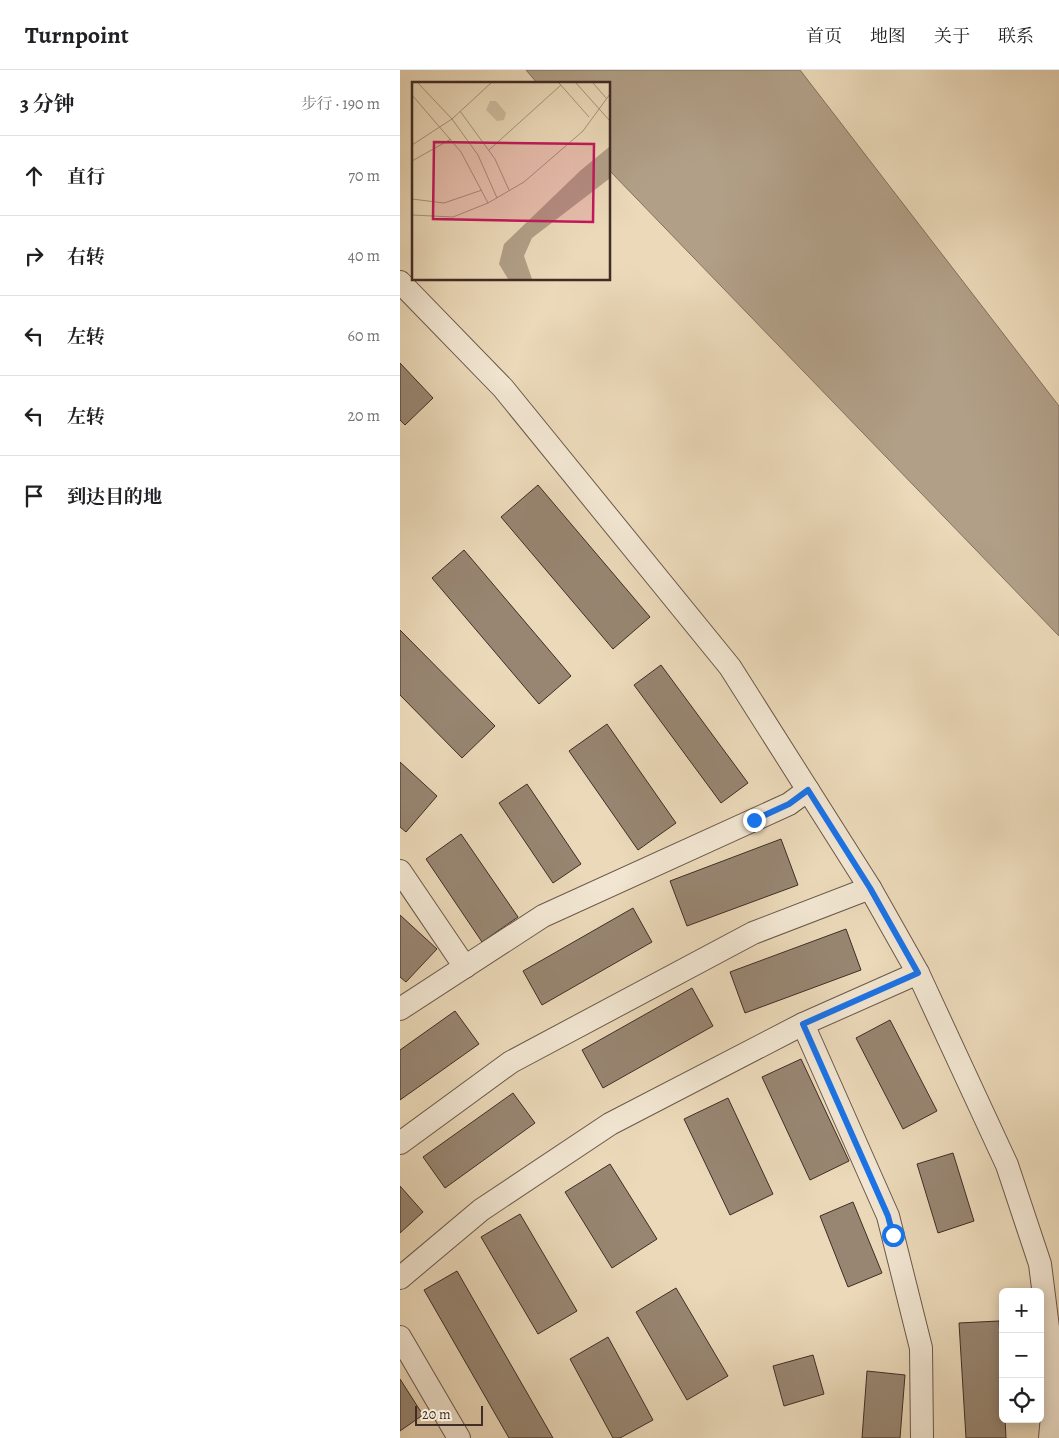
<!DOCTYPE html>
<html lang="zh">
<meta charset="utf-8">
<style>
:root{--surface:#fff;--page:#f2f2f2;--text:#202124;--muted:#757577;--line:#e0e0e0}
body{margin:0;font-family:Alegreya,"Noto Serif SC",serif;background:var(--page);color:var(--text)}
.controls{position:absolute;right:15px;bottom:15px;display:grid;overflow:hidden;border-radius:8px;box-shadow:0 2px 12px #0003}
.controls button{width:45px;height:45px;display:grid;place-items:center;padding:0;border:0;border-bottom:1px solid var(--line);background:var(--surface);color:var(--text);font:25px sans-serif}
.scale{position:absolute;left:15px;bottom:12px;width:68px;box-sizing:border-box;padding-left:5px;border:2px solid #3f2d26;border-top:0;font-size:14px;line-height:18px;white-space:nowrap;color:#3f2d26;-webkit-text-stroke:4px #f2e6d2;paint-order:stroke}
.stop{position:absolute;width:15px;height:15px;margin:-11px;border:4px solid #1a73e8;border-radius:50%;background:#fff}
.stop.end{background:#1a73e8;border-color:#fff;box-shadow:0 1px 5px #0008}
.list{margin:0;padding:0;list-style:none}
h2{display:flex;justify-content:space-between;align-items:center;height:65px;margin:0;padding:0 20px;font-size:21px}
h2 small{font-size:16px;font-weight:400;color:var(--muted)}
.list li{display:grid;grid-template-columns:32px 1fr auto;gap:15px;align-items:center;box-sizing:border-box;height:80px;padding:0 20px;border-top:1px solid var(--line)}
.list b{display:block;font-size:19px;white-space:nowrap}
.list em{font-size:16px;font-style:normal;color:var(--muted)}
.icon{flex:none;width:28px;height:28px;fill:none;stroke:currentColor;stroke-width:2;stroke-linecap:round;stroke-linejoin:round}
.map{position:relative;flex:none;width:659px;height:1368px;overflow:hidden}
header{display:flex;align-items:center;gap:30px;box-sizing:border-box;height:70px;padding:0 25px;background:var(--surface);border-bottom:1px solid var(--line)}
header strong{font-size:24px}
nav{display:flex;gap:28px;margin-inline-start:auto;font-size:18px}
main{display:flex}
aside{flex:1;background:var(--surface)}
.map>svg:first-child{display:block}
.water{fill:#b19f87;stroke:#837160}
.building{fill:#988672;stroke:#3f2d26}
.lines{fill:none;stroke-linecap:round;stroke-linejoin:round}
.minor-casing{stroke:#6a584b;stroke-width:24}
.minor{stroke:#f2e6d2;stroke-width:22}
.route{stroke:#1a73e8;stroke-width:6}
.inset-road{fill:none;stroke:#a6947e;stroke-width:1}
.view{fill:#c2185b;fill-opacity:0.15;stroke:#c2185b;stroke-width:2.5}
.inset-edge{fill:none;stroke:#3f2d26;stroke-width:2.5}
</style>
<header>
<strong>Turnpoint</strong>
<nav><a>首页</a><a>地图</a><a>关于</a><a>联系</a></nav>
</header>
<main>
<aside>
<h2>3 分钟<small>步行 · 190 m</small></h2>
<ul class="list">
<li><svg class="icon" aria-label="ahead" viewBox="0 0 24 24"><path d="M12 20V5M6 11l6-6 6 6"/></svg><div><b>直行</b></div><em>70 m</em></li>
<li><svg class="icon" aria-label="right" viewBox="0 0 24 24"><path d="M7 20v-9h11M14 6l5 5-5 5"/></svg><div><b>右转</b></div><em>40 m</em></li>
<li><svg class="icon" aria-label="left" viewBox="0 0 24 24"><path d="M17 20v-9H6M10 6l-5 5 5 5"/></svg><div><b>左转</b></div><em>60 m</em></li>
<li><svg class="icon" aria-label="left" viewBox="0 0 24 24"><path d="M17 20v-9H6M10 6l-5 5 5 5"/></svg><div><b>左转</b></div><em>20 m</em></li>
<li><svg class="icon" aria-label="arrive" viewBox="0 0 24 24"><path d="M6 21V4h12l-3 4 3 4H6"/></svg><div><b>到达目的地</b></div></li>
</ul>
</aside>
<div class="map">
<svg width="659" height="1368" viewBox="0 0 659 1368">
<rect width="100%" height="100%" fill="#ebd9b9"/>
<filter id="stains"><feTurbulence type="fractalNoise" baseFrequency=".004" numOctaves="4"/><feColorMatrix values="0 0 0 0 .2 0 0 0 0 .09 0 0 0 0 .02 0 0 0 .5 -.17"/></filter>
<radialGradient id="worn" r=".72"><stop offset=".6" stop-color="#630" stop-opacity="0"/><stop offset="1" stop-color="#630" stop-opacity=".3"/></radialGradient>
<polygon class="water" points="126,0 400,0 659,336 659,566 209,100 209,14 138,14"/>
<g class="building">
<polygon points="0,293 33,328 5,355 0,350"/>
<polygon points="138,415 250,547 213,579 101,447"/>
<polygon points="64,480 171,606 139,634 32,508"/>
<polygon points="0,560 95,656 62,688 0,625"/>
<polygon points="261,595 348,713 321,733 234,615"/>
<polygon points="207,654 276,753 238,780 169,681"/>
<polygon points="0,692 37,726 6,762 0,757"/>
<polygon points="127,714 181,794 153,813 99,733"/>
<polygon points="61,764 118,847 82,872 26,789"/>
<polygon points="381,769 398,815 287,856 270,811"/>
<polygon points="233,838 252,872 142,935 123,901"/>
<polygon points="0,845 37,879 6,912 0,907"/>
<polygon points="446,859 461,900 345,943 330,902"/>
<polygon points="292,918 313,956 203,1018 182,980"/>
<polygon points="55,941 79,974 0,1030 0,980"/>
<polygon points="490,950 537,1041 503,1059 456,968"/>
<polygon points="401,989 449,1091 410,1110 362,1007"/>
<polygon points="113,1023 135,1053 45,1118 23,1087"/>
<polygon points="328,1028 373,1124 330,1145 284,1049"/>
<polygon points="553,1083 574,1151 538,1163 517,1094"/>
<polygon points="210,1094 257,1169 212,1198 165,1122"/>
<polygon points="0,1116 23,1142 0,1163"/>
<polygon points="453,1132 482,1203 448,1217 420,1146"/>
<polygon points="120,1144 177,1241 138,1264 81,1167"/>
<polygon points="57,1201 153,1368 109,1368 24,1220"/>
<polygon points="276,1218 328,1306 287,1330 236,1242"/>
<polygon points="599,1251 603,1315 603,1349 605,1349 606,1368 566,1368 559,1253"/>
<polygon points="208,1267 253,1350 220,1368 213,1368 170,1289"/>
<polygon points="413,1285 424,1324 384,1336 373,1296"/>
<polygon points="467,1301 505,1305 500,1368 462,1368"/>
<polygon points="0,1309 23,1345 0,1361"/>
</g>
<g class="lines">
<g class="minor-casing">
<g id="minor">
<polyline points="0,212 103,318 330,597 470,818 518,903 607,1095 640,1194 655,1313 650,1368"/>
<polyline points="0,801 65,897"/>
<polyline points="0,939 143,846 389,734 408,720"/>
<polyline points="403,954 488,1146 521,1278 522,1368"/>
<polyline points="0,1073 111,992 353,863 470,818"/>
<polyline points="0,1208 81,1140 210,1054 403,954 518,903"/>
<polyline points="0,1267 59,1368"/>
</g>
</g>
<use href="#minor" class="minor"/>
</g>
<g class="lines">
<polyline class="route" points="354,750 389,734 408,720 470,818 518,903 403,954 488,1146 493,1165"/>
</g>
<g transform="translate(12 12)">
<rect width="198" height="198" fill="#ebd9b9"/>
<path d="M78 19H84L94 31 92 38 85 39 74 28Z" fill="#cebca0"/>
<path d="M197 65V97L120 156 112 174 120 197H96L87 182 92 162 169 88Z" fill="#b19f87"/>
<path class="inset-road" d="M6 1 40 37 66 73 85 116M147 1 177 35M164 1 198 39M181 1 195 17M0 13 49 70 76 121M48 29 83 77 97 108M0 63 40 37 79 1M77 68 149 3M0 79 39 57M0 117 32 121 70 108M0 133 41 135 76 121 112 100 171 49 198 12"/>
<path class="view" d="M22 60 182 62 181 140 21 137Z"/>
<rect width="198" height="198" class="inset-edge"/>
</g>
<rect width="100%" height="100%" filter="url(#stains)"/>
<rect width="100%" height="100%" fill="url(#worn)"/>
</svg>
<div class="controls">
<button>+</button>
<button>−</button>
<button><svg class="icon" aria-label="locate" viewBox="0 0 24 24"><circle cx="12" cy="12" r="6"/><path d="M12 2v4M12 18v4M2 12h4M18 12h4"/></svg></button>
</div>
<div class="scale">20 m</div>
<div class="stop" style="left:493px;top:1165px"></div>
<div class="stop end" style="left:354px;top:750px"></div>
</div>
</main>
